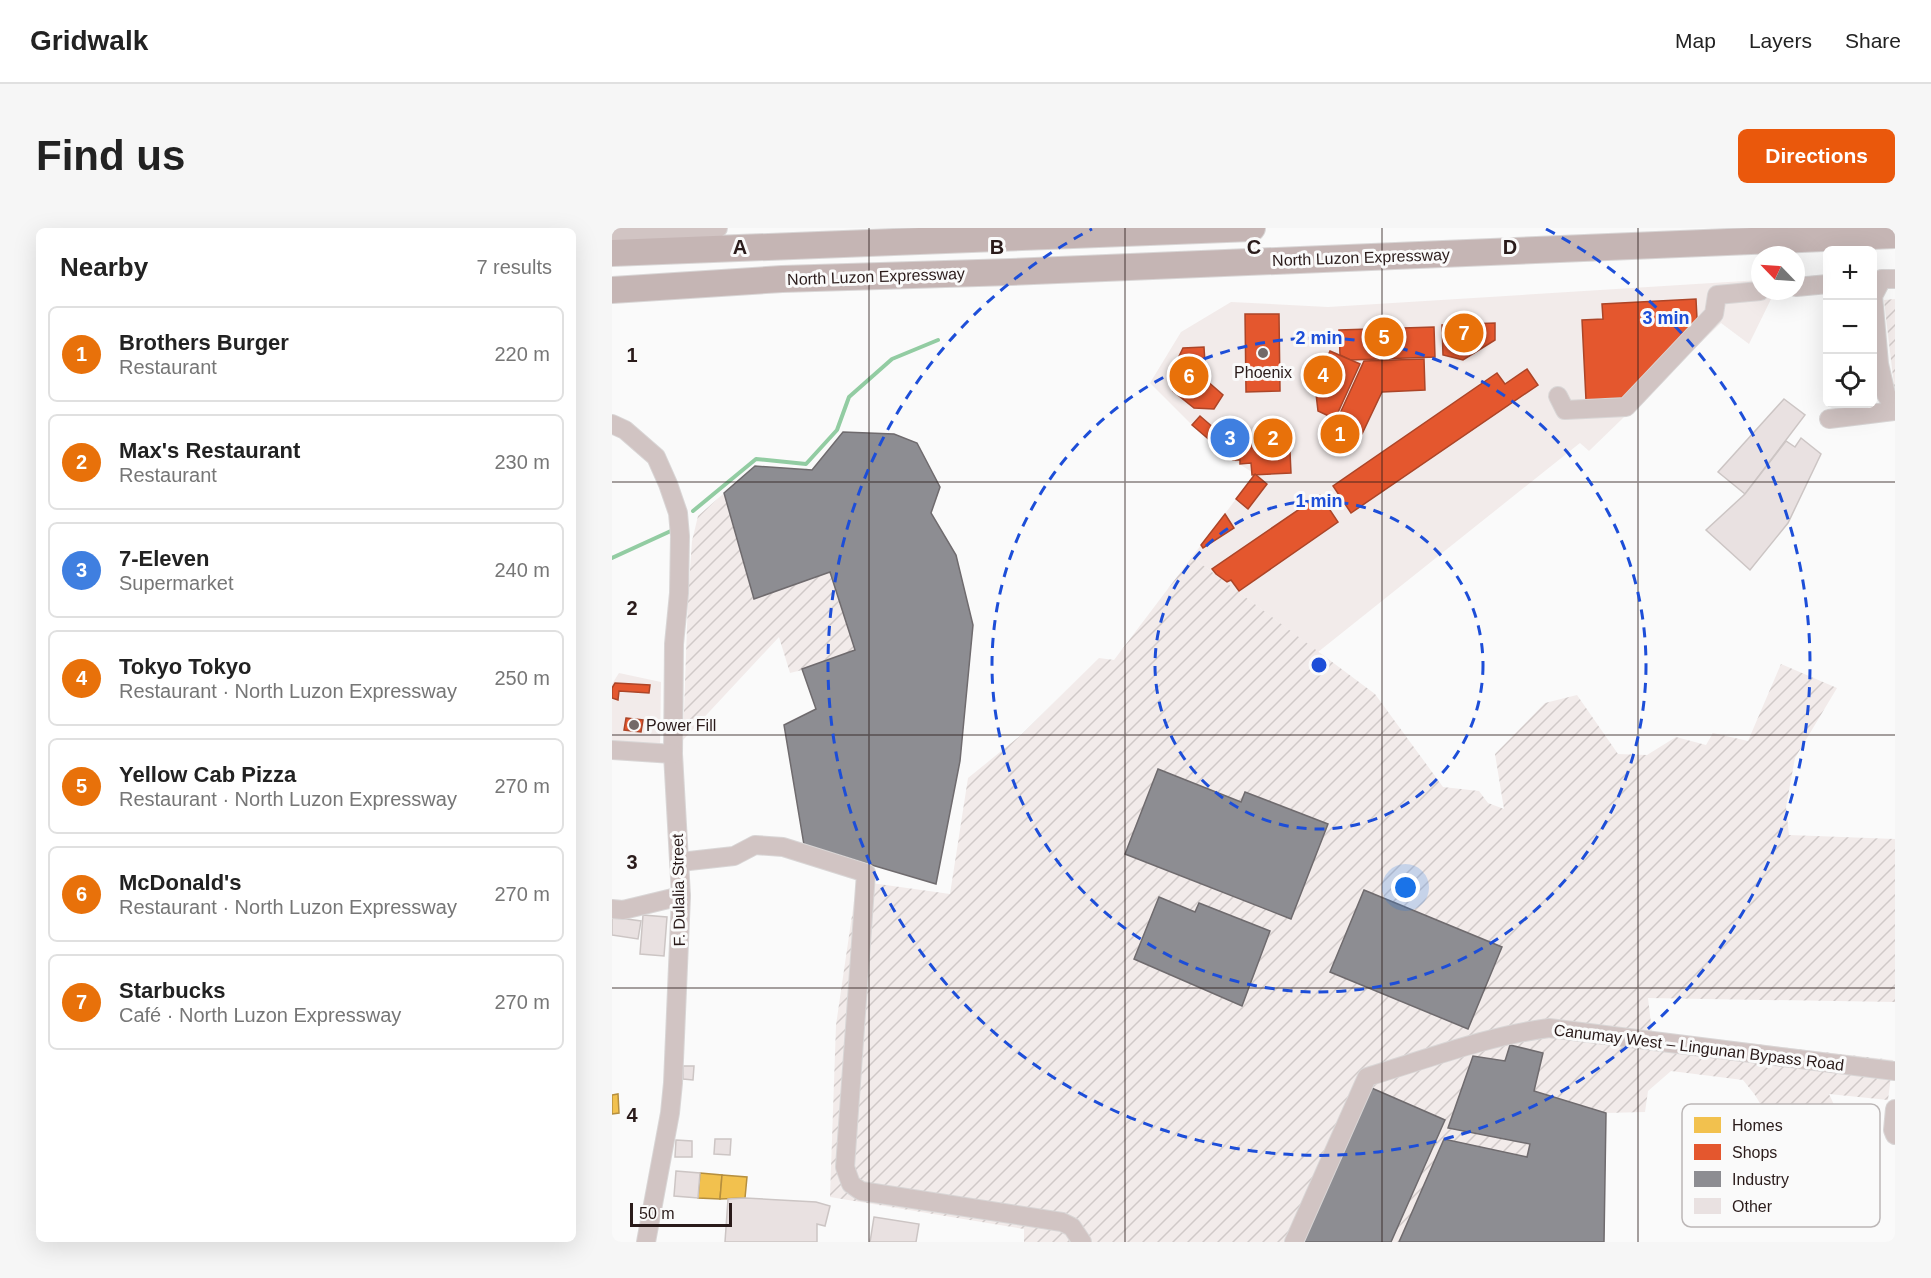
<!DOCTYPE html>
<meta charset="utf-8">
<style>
:root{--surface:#fff;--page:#f6f6f6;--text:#222;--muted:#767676;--line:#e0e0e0;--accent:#ea580c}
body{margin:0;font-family:Arial,sans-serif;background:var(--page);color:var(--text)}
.controls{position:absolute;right:18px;top:18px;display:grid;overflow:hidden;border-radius:9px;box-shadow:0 6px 24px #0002}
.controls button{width:54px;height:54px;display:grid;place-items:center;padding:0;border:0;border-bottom:2px solid var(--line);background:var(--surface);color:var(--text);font:30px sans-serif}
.compass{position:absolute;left:1139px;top:18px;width:54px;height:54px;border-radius:50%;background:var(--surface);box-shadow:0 6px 24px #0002;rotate:295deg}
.scale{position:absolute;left:18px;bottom:15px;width:102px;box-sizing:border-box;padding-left:6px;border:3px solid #2a1b1a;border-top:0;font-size:16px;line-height:21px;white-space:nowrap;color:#2a1b1a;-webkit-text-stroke:4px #fafafa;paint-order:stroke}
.you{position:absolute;left:794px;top:660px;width:21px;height:21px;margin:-15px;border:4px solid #fff;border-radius:50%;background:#1a73e8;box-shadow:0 0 0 9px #1a73e833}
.badge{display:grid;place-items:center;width:39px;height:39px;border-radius:50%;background:var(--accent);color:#fff;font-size:20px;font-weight:700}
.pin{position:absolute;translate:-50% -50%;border:3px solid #fff;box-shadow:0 2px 6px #0006}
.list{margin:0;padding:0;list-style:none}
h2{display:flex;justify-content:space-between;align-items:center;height:78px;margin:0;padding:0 24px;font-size:26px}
h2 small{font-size:20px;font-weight:400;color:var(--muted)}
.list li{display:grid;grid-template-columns:39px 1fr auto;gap:18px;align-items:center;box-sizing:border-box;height:96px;margin:0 12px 12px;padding:0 12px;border:2px solid var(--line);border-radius:9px}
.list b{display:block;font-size:22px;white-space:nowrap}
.list p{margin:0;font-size:20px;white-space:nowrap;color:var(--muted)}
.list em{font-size:20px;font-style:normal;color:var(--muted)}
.icon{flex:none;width:33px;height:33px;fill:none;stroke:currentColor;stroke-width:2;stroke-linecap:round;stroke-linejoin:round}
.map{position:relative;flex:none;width:1283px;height:1014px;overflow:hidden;border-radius:9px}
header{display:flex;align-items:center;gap:36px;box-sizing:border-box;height:84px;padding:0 30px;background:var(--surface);border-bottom:2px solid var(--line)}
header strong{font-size:28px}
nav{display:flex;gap:33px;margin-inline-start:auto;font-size:21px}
.intro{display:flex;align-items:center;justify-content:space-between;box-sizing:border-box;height:144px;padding:0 36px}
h1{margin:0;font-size:42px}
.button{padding:15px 27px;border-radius:9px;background:var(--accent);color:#fff;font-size:21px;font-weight:700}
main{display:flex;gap:36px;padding:0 36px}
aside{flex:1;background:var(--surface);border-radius:9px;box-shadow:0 6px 24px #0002}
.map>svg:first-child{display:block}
.built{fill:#f2ebea}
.industrial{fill:url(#industrial-furrows)}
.homes{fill:#f2c14e;stroke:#b68f3e;stroke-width:1.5}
.shops{fill:#e4572e;stroke:#ac4528;stroke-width:1.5}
.industry{fill:#8d8d92;stroke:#6f6b6e;stroke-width:1.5}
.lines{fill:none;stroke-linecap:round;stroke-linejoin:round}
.stream{stroke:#92cca2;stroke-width:4}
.building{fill:#e9e1e1;stroke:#ccc5c4;stroke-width:1.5}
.minor-casing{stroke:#d9d6d6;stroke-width:20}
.highway-casing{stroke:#d9d6d6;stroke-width:28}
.minor{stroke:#d1c4c3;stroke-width:18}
.highway{stroke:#c5b5b4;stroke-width:26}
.grid{fill:none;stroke:#2a1b1a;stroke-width:1.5;stroke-opacity:0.55}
.ring{fill:none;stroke:#1d4ed8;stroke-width:3;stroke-dasharray:10 8}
.poi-dot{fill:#736968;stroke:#fafafa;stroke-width:2}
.labels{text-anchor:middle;stroke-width:6;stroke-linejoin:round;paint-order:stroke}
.street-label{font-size:16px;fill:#2a1b1a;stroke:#fafafa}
.poi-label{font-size:16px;fill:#2a1b1a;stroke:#fafafa}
.key{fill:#fafafa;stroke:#bcb7b7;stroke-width:1.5}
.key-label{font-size:16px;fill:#2a1b1a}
.grid-label{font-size:20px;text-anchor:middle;font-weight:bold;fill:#2a1b1a;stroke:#fafafa;stroke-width:6;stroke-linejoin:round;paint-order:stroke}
.centre{fill:#1d4ed8;stroke:#fafafa;stroke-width:3}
.ring-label{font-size:18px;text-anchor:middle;font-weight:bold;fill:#1d4ed8;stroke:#fafafa;stroke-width:6;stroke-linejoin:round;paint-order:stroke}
</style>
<header>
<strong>Gridwalk</strong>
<nav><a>Map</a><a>Layers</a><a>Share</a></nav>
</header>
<div class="intro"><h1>Find us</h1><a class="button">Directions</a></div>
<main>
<aside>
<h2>Nearby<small>7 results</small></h2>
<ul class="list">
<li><span class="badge" style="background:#e8710a">1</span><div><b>Brothers Burger</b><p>Restaurant</p></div><em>220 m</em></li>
<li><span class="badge" style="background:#e8710a">2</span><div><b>Max's Restaurant</b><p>Restaurant</p></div><em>230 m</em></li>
<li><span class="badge" style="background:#3f7fe0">3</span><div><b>7-Eleven</b><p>Supermarket</p></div><em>240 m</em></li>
<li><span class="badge" style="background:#e8710a">4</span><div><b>Tokyo Tokyo</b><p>Restaurant · North Luzon Expressway</p></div><em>250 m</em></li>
<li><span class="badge" style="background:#e8710a">5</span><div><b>Yellow Cab Pizza</b><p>Restaurant · North Luzon Expressway</p></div><em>270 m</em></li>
<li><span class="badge" style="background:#e8710a">6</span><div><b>McDonald's</b><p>Restaurant · North Luzon Expressway</p></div><em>270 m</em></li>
<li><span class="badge" style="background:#e8710a">7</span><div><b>Starbucks</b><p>Café · North Luzon Expressway</p></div><em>270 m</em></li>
</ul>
</aside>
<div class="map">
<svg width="1283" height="1014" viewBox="0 0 1283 1014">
<defs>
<pattern id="industrial-furrows" width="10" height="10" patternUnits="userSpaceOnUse" patternTransform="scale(1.5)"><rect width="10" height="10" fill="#f2ebea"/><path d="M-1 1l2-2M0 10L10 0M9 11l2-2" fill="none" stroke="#d0c9c8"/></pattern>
</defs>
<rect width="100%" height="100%" fill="#fafafa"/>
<g class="built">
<polygon points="1148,52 1148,63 1163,63 1137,116 1109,95 977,223 968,215 706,424 580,329 643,246 621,232 580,197 538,155 569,104 619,74 716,79"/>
<polygon points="7,445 49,454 48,518 0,514 0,456"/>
</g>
<g class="industrial">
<polygon points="1283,71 1283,166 1272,72"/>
<polygon points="231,204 282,206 305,215 328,259 319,285 344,327 361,397 348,533 324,656 192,617 172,497 204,481 190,442 178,445 167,409 71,512 76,371 80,313 86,288 143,238 200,241"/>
<polygon points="580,329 763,466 831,559 867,563 876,575 892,581 883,526 933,475 965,467 1006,526 1035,527 1064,509 1094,517 1101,505 1136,513 1169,436 1225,460 1183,530 1174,579 1177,607 1283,611 1283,774 1036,770 1040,804 1281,832 1276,872 1217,866 1256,949 1180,968 1152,882 1143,867 1131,852 1059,843 1036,863 1033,884 994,885 992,1014 412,1014 412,1001 218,969 224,797 245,653 338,666 356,550 408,508 487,430 502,432"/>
</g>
<g class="homes">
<polygon points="6,866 7,885 0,886 0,867"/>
<polygon points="88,945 110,947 108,971 86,970"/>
<polygon points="110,947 135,949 133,970 108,971"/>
</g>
<g class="shops">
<polygon points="1084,71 1085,91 1015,170 974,172 970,92 991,91 990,76"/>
<polygon points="633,86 667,86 668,163 634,164"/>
<polygon points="883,95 883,112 851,132 831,127 830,97"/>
<polygon points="822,99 823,129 738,132 728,127 727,102"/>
<polygon points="592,119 594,152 611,167 602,181 582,180 561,163 559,145 571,120"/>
<polygon points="718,123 748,136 723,191 706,183 703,157"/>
<polygon points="812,131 813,162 770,164 750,206 728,220 715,214 752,133"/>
<polygon points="915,141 926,157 739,285 721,258 885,145 893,156"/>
<polygon points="588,188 603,201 609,194 622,206 677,202 679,245 640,247 639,235 628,236 628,232 621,232 580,197"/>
<polygon points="643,246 655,256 636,281 624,271"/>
<polygon points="708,267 726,294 627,363 619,352 615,354 604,346 600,341"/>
<polygon points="613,286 622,300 591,320 589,317"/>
<polygon points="3,455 38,457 37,465 7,463 6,472 0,470 0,460"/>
<polygon points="14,490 31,492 29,504 12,502"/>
</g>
<g class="industry">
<polygon points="231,204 282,206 305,215 328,259 319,285 344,327 361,397 348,533 324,656 192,617 172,497 204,481 190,441 243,422 218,344 142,371 112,265 143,238 200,242"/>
<polygon points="546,541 629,574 633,564 716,596 679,691 513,626"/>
<polygon points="752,662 890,719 856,801 718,744"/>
<polygon points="547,669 583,684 587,675 658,703 630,778 522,731"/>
<polygon points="898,817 931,825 922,863 994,885 992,1014 787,1014 832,911 915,929 918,916 836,900 861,828 893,833"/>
<polygon points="755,858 833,892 779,1014 685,1014"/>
</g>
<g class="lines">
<g class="stream">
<polyline points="81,283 144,231 194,236 225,202 237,169 280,131 326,112"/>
<polyline points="0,330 61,302"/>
</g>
</g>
<g class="building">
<polygon points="1172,171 1193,187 1133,266 1106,244"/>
<polygon points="1189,210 1209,226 1176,295 1138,342 1094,302 1133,266 1174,213 1183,219"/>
<polygon points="31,687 55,689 52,728 28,726"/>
<polygon points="0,689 29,693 26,711 0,707"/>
<polygon points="71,838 82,838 81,852 71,851"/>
<polygon points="103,911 119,911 118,927 102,926"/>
<polygon points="64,912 80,913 80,929 63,929"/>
<polygon points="64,943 88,945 86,970 62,968"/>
<polygon points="133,970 204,974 218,978 213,998 205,996 205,1014 113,1014 116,971"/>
<polygon points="262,989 307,996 304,1014 258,1014"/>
</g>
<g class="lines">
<g class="minor-casing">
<g id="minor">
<polyline points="0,6 106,0"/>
<polyline points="1283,51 1270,51 1261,68 1267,136 1274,166 1283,182"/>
<polyline points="1184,59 1216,56"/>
<polyline points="946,168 953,182 1014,179 1102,86 1105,67 1148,63"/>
<polyline points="1217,191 1283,183"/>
<polyline points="0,196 13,202 44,229 56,256 66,285 68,308 67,365 62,416 61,526 69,668 61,855 58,885 34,1014"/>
<polyline points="0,522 61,526"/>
<polyline points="68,634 122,628 143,617 171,619 254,645 233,939 239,956 249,963 450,994 460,999 470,1014"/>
<polyline points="0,681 11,682 69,668"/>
<polyline points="1283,881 1281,902 1283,907"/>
<path d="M682 1014 755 849C815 831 875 808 937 800L1283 843"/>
</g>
</g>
<g class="highway-casing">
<g id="highway">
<polyline points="0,25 640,0"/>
<polyline points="0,62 170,51 399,44 1283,7"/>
</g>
</g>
<use href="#minor" class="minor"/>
<use href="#highway" class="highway"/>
</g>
<path class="grid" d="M257 0V1014M513 0V1014M770 0V1014M1026 0V1014M0 254H1283M0 507H1283M0 760H1283"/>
<g class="ring">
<circle cx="707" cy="437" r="164"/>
<circle cx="707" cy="437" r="327"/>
<path d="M934 1A491 491 0 1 1 480 1"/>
</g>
<g class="poi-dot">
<circle cx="651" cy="125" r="6"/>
<circle cx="22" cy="497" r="6"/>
</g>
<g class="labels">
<g class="street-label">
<text transform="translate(749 29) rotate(-2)" y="6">North Luzon Expressway</text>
<text transform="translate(264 48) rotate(-2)" y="6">North Luzon Expressway</text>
<text transform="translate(66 662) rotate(-91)" y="6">F. Dulalia Street</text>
<text transform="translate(1087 819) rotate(7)" y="6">Canumay West – Lingunan Bypass Road</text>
</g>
<g class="poi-label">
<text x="651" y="150">Phoenix</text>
<text x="34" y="503" text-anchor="start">Power Fill</text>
</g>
</g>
<rect x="1070" y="876" width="198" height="123" rx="9" class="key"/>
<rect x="1082" y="889" width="27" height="16" fill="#f2c14e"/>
<rect x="1082" y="916" width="27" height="16" fill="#e4572e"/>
<rect x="1082" y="943" width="27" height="16" fill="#8d8d92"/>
<rect x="1082" y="970" width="27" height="16" fill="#e9e1e1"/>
<g class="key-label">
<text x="1120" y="903">Homes</text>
<text x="1120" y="930">Shops</text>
<text x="1120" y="957">Industry</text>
<text x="1120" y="984">Other</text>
</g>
<g class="grid-label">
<text x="128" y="26">A</text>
<text x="385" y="26">B</text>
<text x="642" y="26">C</text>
<text x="898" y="26">D</text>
<text x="20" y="134">1</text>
<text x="20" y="387">2</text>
<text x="20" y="641">3</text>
<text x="20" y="894">4</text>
</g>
<circle cx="707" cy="437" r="9" class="centre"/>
<g class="ring-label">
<text x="1054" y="96">3 min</text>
<text x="707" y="116">2 min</text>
<text x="707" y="279">1 min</text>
</g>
</svg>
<div class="controls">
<button>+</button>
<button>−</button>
<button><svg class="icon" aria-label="locate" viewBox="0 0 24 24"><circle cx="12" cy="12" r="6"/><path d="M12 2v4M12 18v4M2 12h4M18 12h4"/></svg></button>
</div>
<svg class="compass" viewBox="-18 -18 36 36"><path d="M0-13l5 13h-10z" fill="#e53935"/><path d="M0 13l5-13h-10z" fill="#767676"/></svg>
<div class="scale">50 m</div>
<div class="you"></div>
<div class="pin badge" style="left:728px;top:206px;background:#e8710a">1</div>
<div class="pin badge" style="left:661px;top:210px;background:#e8710a">2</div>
<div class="pin badge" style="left:618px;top:210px;background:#3f7fe0">3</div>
<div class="pin badge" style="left:711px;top:147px;background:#e8710a">4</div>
<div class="pin badge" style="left:772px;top:109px;background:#e8710a">5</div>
<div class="pin badge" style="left:577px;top:148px;background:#e8710a">6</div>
<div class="pin badge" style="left:852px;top:105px;background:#e8710a">7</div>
</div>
</main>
